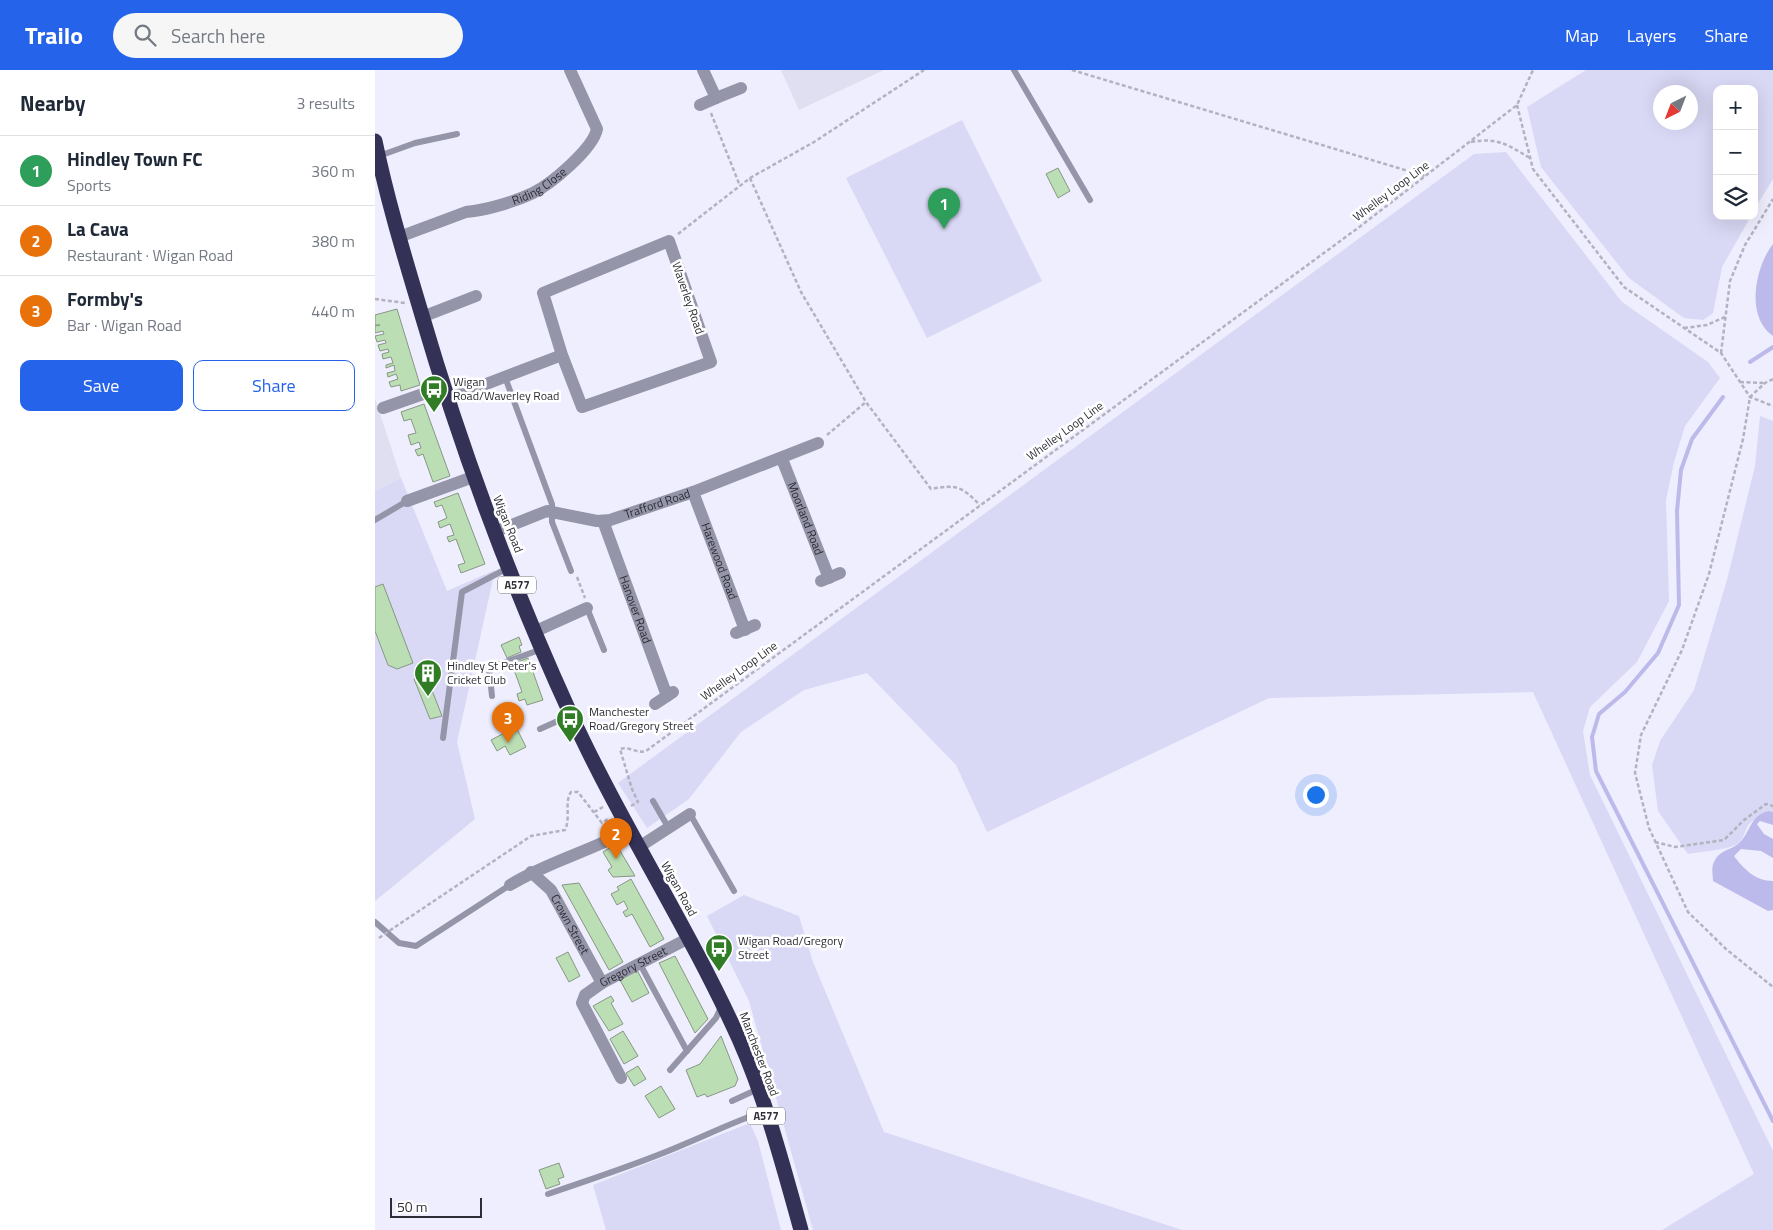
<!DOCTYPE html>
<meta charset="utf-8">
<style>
:root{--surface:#fff;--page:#f6f6f7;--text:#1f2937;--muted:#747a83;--line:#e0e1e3;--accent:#2563eb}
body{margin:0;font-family:"Titillium Web",sans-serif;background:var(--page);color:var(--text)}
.controls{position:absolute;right:15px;top:15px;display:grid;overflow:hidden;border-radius:10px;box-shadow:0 5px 20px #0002}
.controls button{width:45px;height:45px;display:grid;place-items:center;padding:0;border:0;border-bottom:1px solid var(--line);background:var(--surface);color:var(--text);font:25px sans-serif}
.compass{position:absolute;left:1278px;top:15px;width:45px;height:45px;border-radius:50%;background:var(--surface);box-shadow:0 5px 20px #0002;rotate:222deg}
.scale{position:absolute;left:15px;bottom:12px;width:92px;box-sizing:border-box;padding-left:5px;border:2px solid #2d2d36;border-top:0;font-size:14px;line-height:18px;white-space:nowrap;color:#2d2d36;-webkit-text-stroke:4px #fff;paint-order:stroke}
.you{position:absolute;left:940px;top:724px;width:18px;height:18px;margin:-12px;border:4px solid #fff;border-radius:50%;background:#1a73e8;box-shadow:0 0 0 8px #1a73e833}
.badge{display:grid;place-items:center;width:32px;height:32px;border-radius:50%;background:var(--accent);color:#fff;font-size:16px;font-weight:700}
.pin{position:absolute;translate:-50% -41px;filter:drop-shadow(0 1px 2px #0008)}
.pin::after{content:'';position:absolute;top:26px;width:18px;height:15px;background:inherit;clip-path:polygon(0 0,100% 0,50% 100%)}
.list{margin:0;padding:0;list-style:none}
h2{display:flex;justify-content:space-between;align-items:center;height:65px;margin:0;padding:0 20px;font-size:21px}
h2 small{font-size:16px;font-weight:400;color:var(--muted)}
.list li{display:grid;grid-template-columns:32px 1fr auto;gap:15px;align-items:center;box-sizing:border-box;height:70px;padding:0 20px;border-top:1px solid var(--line)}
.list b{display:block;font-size:19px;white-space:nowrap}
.list p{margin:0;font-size:16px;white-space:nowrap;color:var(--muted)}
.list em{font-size:16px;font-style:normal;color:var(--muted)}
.actions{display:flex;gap:10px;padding:15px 20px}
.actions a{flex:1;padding:11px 0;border:1px solid var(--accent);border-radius:10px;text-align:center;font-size:18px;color:var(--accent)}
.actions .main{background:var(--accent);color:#fff}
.icon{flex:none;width:28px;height:28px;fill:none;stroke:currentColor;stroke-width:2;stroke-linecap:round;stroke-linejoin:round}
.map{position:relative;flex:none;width:1398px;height:1160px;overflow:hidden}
header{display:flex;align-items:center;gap:30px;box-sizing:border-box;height:70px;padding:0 25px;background:var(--accent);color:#fff}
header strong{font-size:24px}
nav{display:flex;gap:28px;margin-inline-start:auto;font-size:18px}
.search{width:350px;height:45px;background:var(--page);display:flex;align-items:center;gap:12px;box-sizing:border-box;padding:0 18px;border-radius:28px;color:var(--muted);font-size:19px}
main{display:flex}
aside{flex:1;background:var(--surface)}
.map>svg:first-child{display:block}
.built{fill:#dfdff1}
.green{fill:#d9d8f5;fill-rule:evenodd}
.water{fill:#bcbaea}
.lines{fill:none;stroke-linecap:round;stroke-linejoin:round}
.stream{stroke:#bcbaea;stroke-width:4}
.building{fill:#bbdeb5;stroke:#879784}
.path{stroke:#b3b2c0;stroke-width:2.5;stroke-dasharray:4 2.5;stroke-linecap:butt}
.lane{stroke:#9595a9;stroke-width:6}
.street{stroke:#9595a9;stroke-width:12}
.highway{stroke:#343157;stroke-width:15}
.path-bridge{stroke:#b3b2c0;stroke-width:2.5;stroke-dasharray:4 2.5;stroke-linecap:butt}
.labels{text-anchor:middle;stroke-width:5;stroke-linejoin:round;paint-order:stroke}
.shield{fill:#fff;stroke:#6c6c72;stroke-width:1}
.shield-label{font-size:11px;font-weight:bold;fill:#2d2d36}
.street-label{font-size:12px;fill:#2d2d36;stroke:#fff}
.poi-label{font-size:12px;fill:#2d2d36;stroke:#fff;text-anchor:start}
</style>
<header>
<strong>Trailo</strong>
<div class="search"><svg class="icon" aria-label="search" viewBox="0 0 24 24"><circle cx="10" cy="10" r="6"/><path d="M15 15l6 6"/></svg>Search here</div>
<nav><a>Map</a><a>Layers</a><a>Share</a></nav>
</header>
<main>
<aside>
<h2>Nearby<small>3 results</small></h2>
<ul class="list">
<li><span class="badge" style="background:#2e9e5b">1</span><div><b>Hindley Town FC</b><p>Sports</p></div><em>360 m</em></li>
<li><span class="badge" style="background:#e8710a">2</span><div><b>La Cava</b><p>Restaurant · Wigan Road</p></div><em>380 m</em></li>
<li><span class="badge" style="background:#e8710a">3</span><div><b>Formby's</b><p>Bar · Wigan Road</p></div><em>440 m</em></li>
</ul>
<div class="actions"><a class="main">Save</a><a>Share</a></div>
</aside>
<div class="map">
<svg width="1398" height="1160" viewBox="0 0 1398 1160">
<rect width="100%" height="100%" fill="#efeefe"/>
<g class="built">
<polygon points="406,0 509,0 424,40"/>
<polygon points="0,328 26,408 0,421"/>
</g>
<g class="green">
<path d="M1211 0H1398V109L1379 140V19H1342V146H1376L1347 197 1338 243 1328 250 1309 248 1254 208 1166 97 1152 37ZM1286 22H1316V52H1286Z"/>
<polygon points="587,50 667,211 552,268 471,108"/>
<polygon points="1131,82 1247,232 1333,292 1345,308 1310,356 1299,392 1291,430 1294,531 1262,592 1215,637 1208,661 1215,705 1398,1081 1398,1160 1287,1160 1379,1104 1158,622 894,628 612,762 581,695 492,603 429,620 366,662 314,729 272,758 243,713 1099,84"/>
<path d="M1385 346 1398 351V742L1394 741C1388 745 1379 749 1374 754 1369 761 1370 768 1362 774 1356 779 1325 782 1313 784L1283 741 1277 695 1285 671 1319 620 1352 510 1380 396Z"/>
<polygon points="26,408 72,521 120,500 82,672 100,749 0,831 0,421"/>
<polygon points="369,825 424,846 438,892 509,1062 807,1160 438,1160 374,931 332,846"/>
<polygon points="375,1053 383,1071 406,1160 231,1160 218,1115"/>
</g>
<g class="water">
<path d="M1398 174V266C1370 247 1380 197 1398 174Z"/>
<path d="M1394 741 1398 742V755L1385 751 1382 754 1389 764 1398 769V788L1386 781 1366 779 1359 786C1369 799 1380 811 1398 811V840L1393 841 1338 811C1338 805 1336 797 1339 792 1344 781 1352 781 1360 776 1376 767 1372 746 1394 741Z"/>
</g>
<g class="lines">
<g class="stream">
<polyline points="1375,292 1398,277"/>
<polyline points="1348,327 1317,369 1306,400 1302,441 1304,535 1283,583 1250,622 1224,644 1217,667 1221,701 1398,1051"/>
</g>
</g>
<g class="building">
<polygon points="683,98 695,121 683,128 671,104"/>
<polygon points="22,239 45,315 26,321 25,315 16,317 14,312 23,309 21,304 13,307 12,303 20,301 19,295 11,298 11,295 18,293 16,287 8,289 7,284 14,282 13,279 5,281 3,275 11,273 10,270 2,272 0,266 9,264 8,261 0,263 0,256 5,255 0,255 0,245"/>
<polygon points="49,334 75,406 58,412 48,384 43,386 40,380 46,378 44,372 36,375 33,365 41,363 36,349 29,351 26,342"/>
<polygon points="83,423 110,494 86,503 83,495 90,493 81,469 74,472 72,467 79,465 75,454 65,458 63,452 72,448 67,435 61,437 59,432"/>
<polygon points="8,514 38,593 22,599 13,595 0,561 0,517"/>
<polygon points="144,567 147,575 144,576 146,582 132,588 126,575"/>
<polygon points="153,588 168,630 152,635 150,629 144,631 142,624 147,622 137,594"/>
<polygon points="51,605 67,646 55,649 39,609"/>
<polygon points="141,657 151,677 135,685 130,676 122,681 116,670"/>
<polygon points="241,774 260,806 238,807 233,800 237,797 228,782"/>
<polygon points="256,809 289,869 275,877 257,844 251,847 248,842 253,839 249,831 242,835 236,824 244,820 242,817"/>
<polygon points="204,813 248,892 234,900 187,815"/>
<polygon points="193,882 205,906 194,912 181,888"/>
<polygon points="300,886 333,949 320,963 284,893"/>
<polygon points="262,900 274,923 257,932 245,910"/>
<polygon points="236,926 239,931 236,933 248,954 234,961 218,936"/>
<polygon points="248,961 263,986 249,994 235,969"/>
<polygon points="346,966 363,1009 360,1016 332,1027 330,1024 322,1027 311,1000 325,994"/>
<polygon points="263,996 271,1009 259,1016 251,1003"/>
<polygon points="286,1016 300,1039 284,1048 270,1026"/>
<polygon points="184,1093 189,1107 183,1109 185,1114 171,1119 164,1100"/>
</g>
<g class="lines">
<g class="path">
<polyline points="697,0 1050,106"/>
<polyline points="1142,35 1158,99 1249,217 1346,283 1375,327 1398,336"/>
<polyline points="336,43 365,116"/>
<path d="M1096 72C1123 67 1133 75 1155 88"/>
<path d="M375 108 426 222 491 332 556 419C582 414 587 417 605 435"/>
<polyline points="303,164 375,108 439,72 549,0"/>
<polyline points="0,229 30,233"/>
<polyline points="1309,258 1332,255 1350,247"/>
<polyline points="1346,283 1355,211 1370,175 1398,129"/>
<polyline points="1398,309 1390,313 1375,327 1368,369 1334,504 1307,580 1266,665 1260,703 1274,758 1313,842 1351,879 1398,917"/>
<polyline points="1365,312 1390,313"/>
<polyline points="452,365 491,332"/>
<polyline points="202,507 210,528"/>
<path d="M256 736 263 732 257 719 245 679C254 676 262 684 271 681L987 155 1142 35 1158 0"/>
<polyline points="219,742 228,737"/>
<polyline points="1280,772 1300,777 1349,770 1369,750 1391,734 1398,736"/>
<path d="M20 857 156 766 190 760C196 748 189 732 196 722H203L227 753 234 748"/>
</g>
<g class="lane">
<polyline points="639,0 715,130"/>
<polyline points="4,86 40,73 82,64"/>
<polyline points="130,307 177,434 177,452 196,501"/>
<polyline points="0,450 32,431"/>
<polyline points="212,538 229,580"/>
<polyline points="117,626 114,598 167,579"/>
<polyline points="165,659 196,645"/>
<polyline points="68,668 87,522 133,498"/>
<polyline points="278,731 293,757"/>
<polyline points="315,744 359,821"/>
<polyline points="0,852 24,873 41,876 135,815"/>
<polyline points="265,894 312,981"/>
<polyline points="295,1000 341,948 347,935"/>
<polyline points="357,1031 383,1019"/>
<path d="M173 1124C219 1108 267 1093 312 1073 338 1062 363 1050 390 1041"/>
</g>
<g class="street">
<polyline points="328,0 341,28 366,18"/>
<polyline points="325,35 341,28"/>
<path id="s1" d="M24 167 91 142C112 140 139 132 158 123 176 114 218 79 222 59L195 0"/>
<polyline points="47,247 101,226"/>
<polyline points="72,329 187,285 207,337 336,292 294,171 168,223 187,285"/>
<polyline points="8,338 68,317"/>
<path id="s2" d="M407 389 454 508"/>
<path id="s3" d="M318 422 370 560"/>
<polyline points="32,431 98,407"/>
<path id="s4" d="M228 451 292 626"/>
<path id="s5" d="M119 462 172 441 222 451 235 450 318 422 443 373"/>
<polyline points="446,511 465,503"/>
<polyline points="161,561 212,538"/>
<polyline points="361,563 380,555"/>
<polyline points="280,634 298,622"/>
<polyline points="264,777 315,744"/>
<path id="s6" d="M156 802 176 820 227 913"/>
<path d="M135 815C172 792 216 781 254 760"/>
<path id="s7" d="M246 1008 207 933 210 925 227 913 314 868"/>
</g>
<path class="highway" d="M0 71C12 129 29 185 46 242 86 379 136 514 196 645 247 756 314 858 364 969 390 1027 409 1099 426 1160"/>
<polyline class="path-bridge" points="4,868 20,857"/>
</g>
<defs>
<g id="bus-pin" transform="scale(1.4375)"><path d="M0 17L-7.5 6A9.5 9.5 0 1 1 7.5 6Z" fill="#307d26" stroke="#fff"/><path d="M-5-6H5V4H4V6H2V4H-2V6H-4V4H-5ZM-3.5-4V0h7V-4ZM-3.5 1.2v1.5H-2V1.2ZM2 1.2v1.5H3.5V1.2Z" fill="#fff"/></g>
<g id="building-pin" transform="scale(1.4375)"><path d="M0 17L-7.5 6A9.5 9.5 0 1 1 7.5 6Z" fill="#307d26" stroke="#fff"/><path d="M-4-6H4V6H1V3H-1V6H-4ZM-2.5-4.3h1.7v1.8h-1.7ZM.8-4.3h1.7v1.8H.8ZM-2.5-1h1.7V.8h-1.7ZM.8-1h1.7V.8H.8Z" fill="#fff"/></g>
</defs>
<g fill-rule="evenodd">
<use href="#bus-pin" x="59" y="319"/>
<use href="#building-pin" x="53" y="603"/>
<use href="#bus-pin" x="195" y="649"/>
<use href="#bus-pin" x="344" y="878"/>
</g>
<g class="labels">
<g class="shield">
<rect x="123" y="506.5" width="38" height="17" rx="4"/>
<rect x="372" y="1037.5" width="38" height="17" rx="4"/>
</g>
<g class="shield-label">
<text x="142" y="519">A577</text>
<text x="391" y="1050">A577</text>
</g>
<g class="street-label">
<text dy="4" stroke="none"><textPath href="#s1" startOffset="150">Riding Close</textPath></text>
<text transform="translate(1016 121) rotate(-37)" y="4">Whelley Loop Line</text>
<text transform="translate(313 228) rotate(71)" y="4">Waverley Road</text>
<text transform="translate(690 361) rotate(-36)" y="4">Whelley Loop Line</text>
<text dy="4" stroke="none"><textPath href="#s5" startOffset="171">Trafford Road</textPath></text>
<text dy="4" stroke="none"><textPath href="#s2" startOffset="64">Moorland Road</textPath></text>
<text transform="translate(133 454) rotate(68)" y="4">Wigan Road</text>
<text dy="4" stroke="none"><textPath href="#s3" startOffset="74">Harewood Road</textPath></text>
<text dy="4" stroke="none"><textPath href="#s4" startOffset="94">Hanover Road</textPath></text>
<text transform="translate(364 601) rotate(-36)" y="4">Whelley Loop Line</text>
<text transform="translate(304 819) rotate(61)" y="4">Wigan Road</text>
<text dy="4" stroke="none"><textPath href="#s6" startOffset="66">Crown Street</textPath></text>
<text dy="4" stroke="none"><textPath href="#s7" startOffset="149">Gregory Street</textPath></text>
<text transform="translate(384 984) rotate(69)" y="4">Manchester Road</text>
</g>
<g class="poi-label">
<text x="78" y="316">Wigan<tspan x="78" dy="14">Road/Waverley Road</tspan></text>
<text x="72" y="600">Hindley St Peter's<tspan x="72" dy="14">Cricket Club</tspan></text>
<text x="214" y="646">Manchester<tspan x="214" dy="14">Road/Gregory Street</tspan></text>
<text x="363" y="875">Wigan Road/Gregory<tspan x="363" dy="14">Street</tspan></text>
</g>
</g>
</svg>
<div class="controls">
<button>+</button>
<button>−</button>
<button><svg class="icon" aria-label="layers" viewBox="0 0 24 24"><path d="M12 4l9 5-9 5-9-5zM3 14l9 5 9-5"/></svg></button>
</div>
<svg class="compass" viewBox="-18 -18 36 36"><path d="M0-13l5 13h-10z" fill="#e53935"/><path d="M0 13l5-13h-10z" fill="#747a83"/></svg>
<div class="scale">50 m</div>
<div class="you"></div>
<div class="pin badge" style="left:569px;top:159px;background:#2e9e5b">1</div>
<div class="pin badge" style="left:241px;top:789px;background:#e8710a">2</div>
<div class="pin badge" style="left:133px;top:673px;background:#e8710a">3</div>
</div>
</main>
